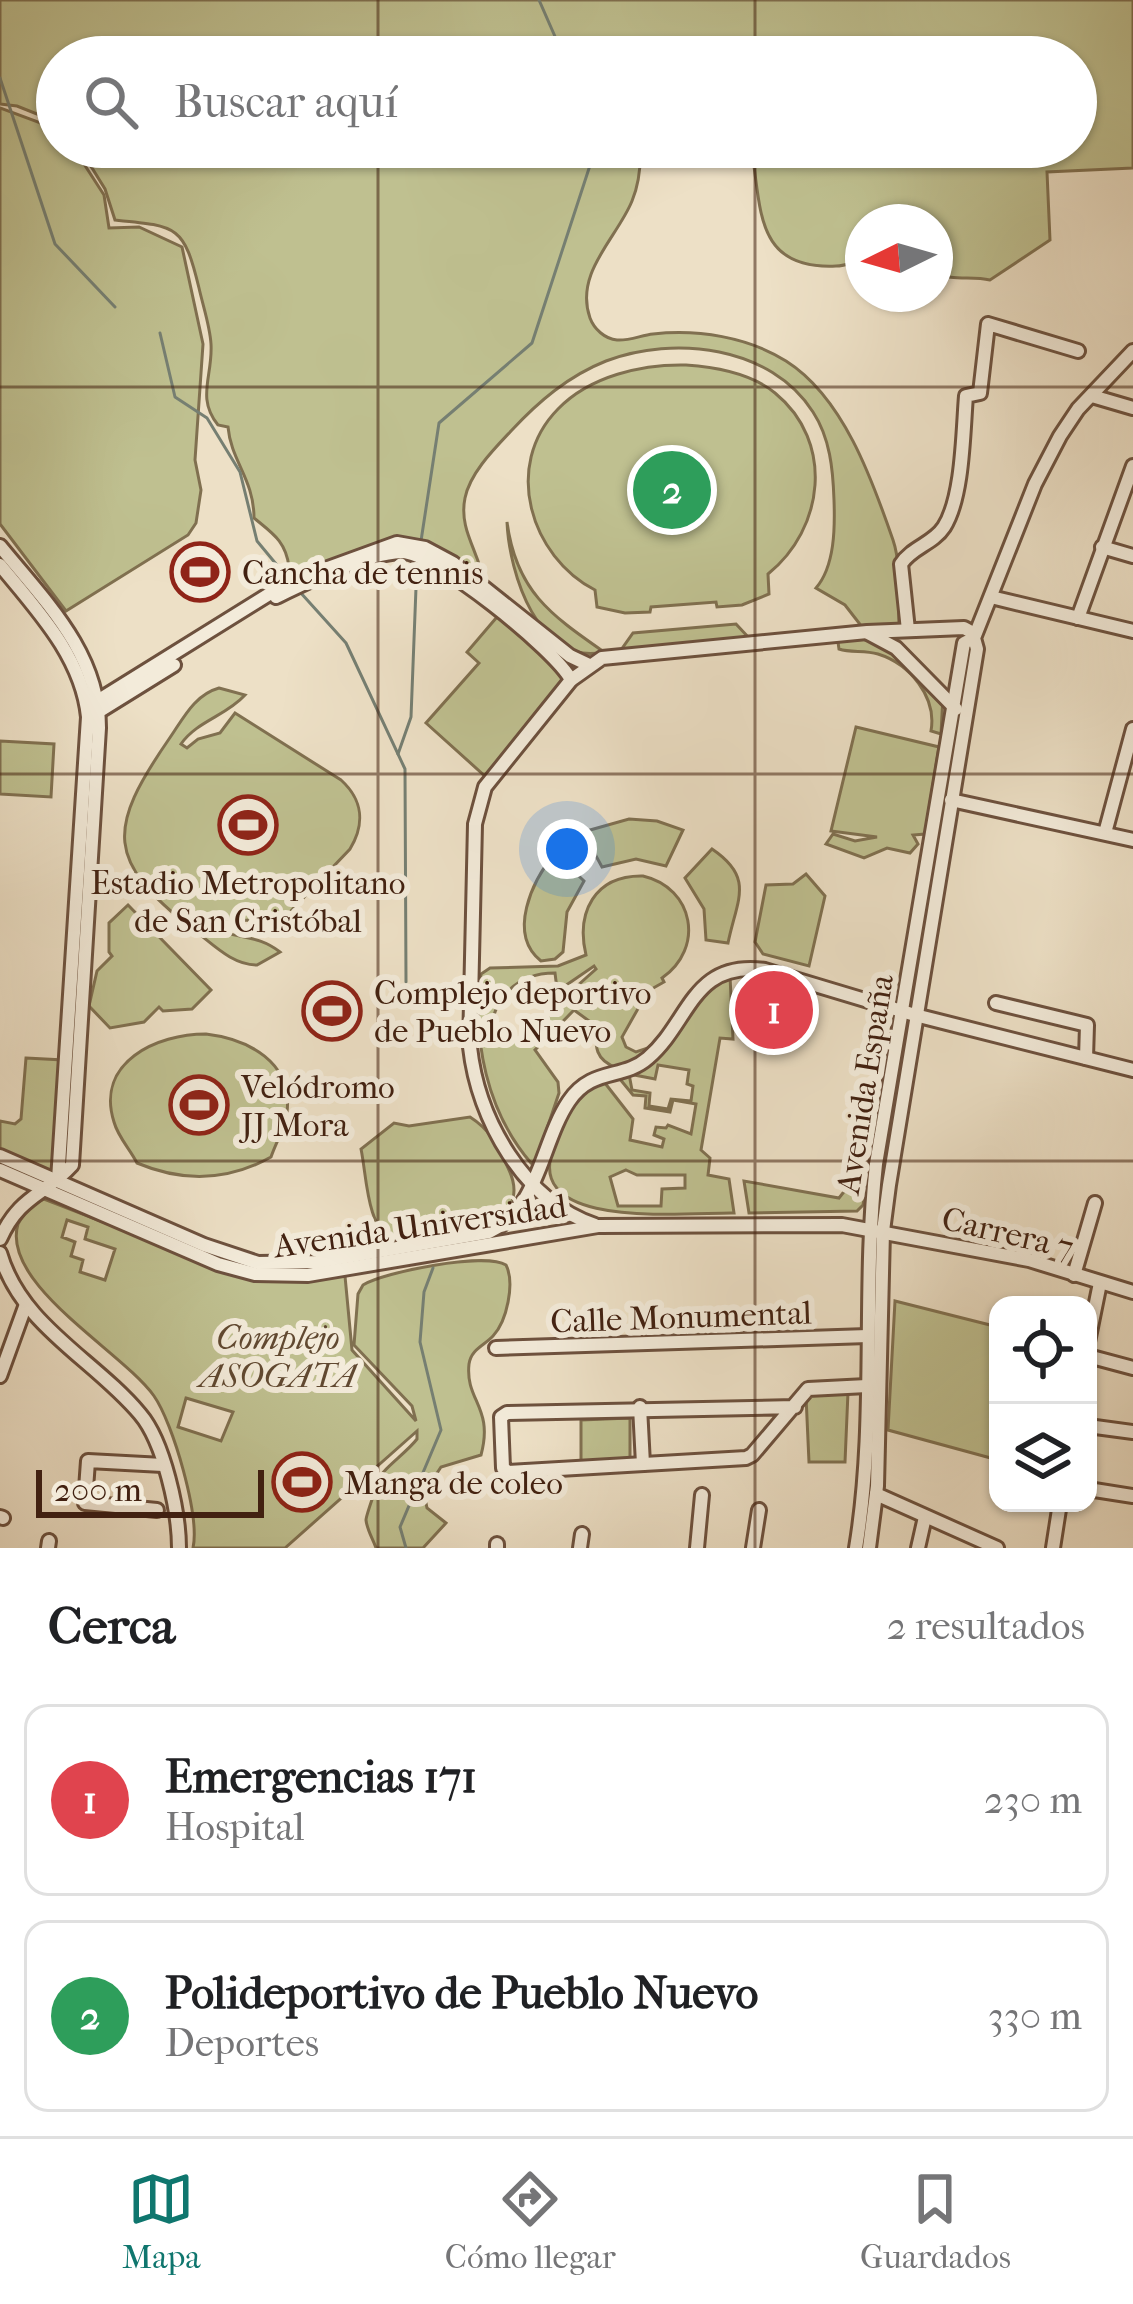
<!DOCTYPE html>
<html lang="es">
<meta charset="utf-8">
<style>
:root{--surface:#fff;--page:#f6f6f6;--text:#202124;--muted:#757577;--line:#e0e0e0;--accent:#0f766e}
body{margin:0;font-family:"IM FELL French Canon",serif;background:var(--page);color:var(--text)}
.controls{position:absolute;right:36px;bottom:36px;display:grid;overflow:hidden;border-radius:24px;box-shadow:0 3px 9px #0004}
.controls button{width:108px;height:108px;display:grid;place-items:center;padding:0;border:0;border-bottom:3px solid var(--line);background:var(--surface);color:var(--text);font:60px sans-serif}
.compass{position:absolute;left:845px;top:204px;width:108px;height:108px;border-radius:50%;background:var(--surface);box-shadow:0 3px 9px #0004;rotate:265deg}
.scale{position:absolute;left:36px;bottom:30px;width:228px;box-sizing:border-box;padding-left:12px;border:6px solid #422111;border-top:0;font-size:33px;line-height:42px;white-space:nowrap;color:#422111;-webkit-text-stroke:9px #f3ebda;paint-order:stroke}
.you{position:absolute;left:567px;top:849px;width:42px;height:42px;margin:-30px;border:9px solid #fff;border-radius:50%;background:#1a73e8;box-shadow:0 0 0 18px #1a73e833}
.badge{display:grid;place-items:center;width:78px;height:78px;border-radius:50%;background:var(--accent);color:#fff;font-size:39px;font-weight:700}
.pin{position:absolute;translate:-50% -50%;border:6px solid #fff;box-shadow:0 3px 12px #0006}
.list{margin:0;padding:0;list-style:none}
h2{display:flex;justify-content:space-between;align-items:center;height:156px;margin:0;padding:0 48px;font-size:51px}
h2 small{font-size:39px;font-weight:400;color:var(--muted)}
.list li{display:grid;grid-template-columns:78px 1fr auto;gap:36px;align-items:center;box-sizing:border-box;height:192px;margin:0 24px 24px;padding:0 24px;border:3px solid var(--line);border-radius:24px}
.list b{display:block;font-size:45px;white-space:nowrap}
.list p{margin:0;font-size:39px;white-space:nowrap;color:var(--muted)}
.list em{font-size:39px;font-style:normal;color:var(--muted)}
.icon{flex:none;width:66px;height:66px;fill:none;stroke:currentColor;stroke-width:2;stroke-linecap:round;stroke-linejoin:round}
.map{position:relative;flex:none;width:1133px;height:1548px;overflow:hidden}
.search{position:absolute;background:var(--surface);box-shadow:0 3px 9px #0004;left:36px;right:36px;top:36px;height:132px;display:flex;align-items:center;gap:30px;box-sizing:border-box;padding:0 42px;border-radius:66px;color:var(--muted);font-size:45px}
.sheet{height:588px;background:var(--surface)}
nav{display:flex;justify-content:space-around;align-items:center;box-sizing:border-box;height:168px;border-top:3px solid var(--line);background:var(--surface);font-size:33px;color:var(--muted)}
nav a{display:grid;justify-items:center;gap:6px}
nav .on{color:var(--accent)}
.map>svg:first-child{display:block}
.green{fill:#bfc090;stroke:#807050;stroke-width:3;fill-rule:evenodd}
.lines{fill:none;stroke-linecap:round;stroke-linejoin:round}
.stream{stroke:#767f72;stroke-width:3}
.minor-casing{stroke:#6d513e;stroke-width:18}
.minor{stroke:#f3ebda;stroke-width:12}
.grid{fill:none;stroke:#422111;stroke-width:3;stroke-opacity:0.55}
.labels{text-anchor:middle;stroke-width:12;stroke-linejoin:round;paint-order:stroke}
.poi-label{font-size:33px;fill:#422111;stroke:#f3ebda;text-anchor:start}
.street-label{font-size:33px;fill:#422111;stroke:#f3ebda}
.park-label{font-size:33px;font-style:italic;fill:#614931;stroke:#f3ebda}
</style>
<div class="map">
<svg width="1133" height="1548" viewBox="0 0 1133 1548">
<rect width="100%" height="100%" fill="#ede0c6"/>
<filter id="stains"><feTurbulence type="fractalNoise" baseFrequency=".00167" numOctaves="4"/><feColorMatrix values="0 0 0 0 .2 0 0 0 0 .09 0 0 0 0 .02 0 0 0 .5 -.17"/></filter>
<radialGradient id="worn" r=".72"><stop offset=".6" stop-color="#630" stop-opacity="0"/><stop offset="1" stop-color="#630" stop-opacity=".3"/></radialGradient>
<g class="green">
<path d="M0 0H1133V168L1047 172 1050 240 990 280C971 276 952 281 935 273V222H863V260C854 262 845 266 836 266 753 270 762 206 751 147H1076V57H57V122L17 106 0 104Z"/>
<polygon points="0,108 57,129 57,147 73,147 104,195 109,228 139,227 182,247 203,344 195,460 201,490 196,523 188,535 66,611 0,524"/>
<path d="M79 147H640C641 166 639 184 632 201 617 238 574 273 590 318 594 329 605 339 617 340 629 341 642 335 653 334 698 329 748 337 786 361 843 397 872 479 893 540 902 566 898 603 899 631L870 632 943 695 941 734 931 731C937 697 910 664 878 654 864 650 851 653 839 649L837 635 866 632 845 605 816 588C835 566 835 527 834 500 833 469 830 438 813 412 771 346 674 335 606 361 568 376 538 402 511 431 494 449 470 473 465 498 458 532 482 555 484 586L425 548 315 571 289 567C286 541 272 533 254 518 254 479 231 461 228 427L218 425C196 398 213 376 211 344 210 326 203 306 199 288 184 226 178 226 115 220L105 189Z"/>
<path d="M686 365C716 367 752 374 775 393 835 442 824 529 768 574L769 594 742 605 717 607 716 602 651 607 650 612 625 613 597 607 595 590C531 557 502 466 558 409 590 376 642 364 686 365Z"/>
<path d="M507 522C516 591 551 615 604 652 538 667 509 572 507 522Z"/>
<polygon points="503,610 560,661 565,682 486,777 426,723 479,663 467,652"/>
<polygon points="736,624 750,639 621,650 633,633"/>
<path d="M219 688 245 695C226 716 197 721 181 744L187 748 198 739 220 733 235 713 341 780C363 800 365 824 350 849L268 935 248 920 224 923 211 917 205 922C232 942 253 931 280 952L257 965C232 965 213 944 194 930 105 861 107 829 169 739 183 719 194 695 219 688Z"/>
<polygon points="856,727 939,747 925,834 913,835 918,844 910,853 887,848 864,858 826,844 833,834 855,841 877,837 831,831"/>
<polygon points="0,741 54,744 51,797 0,794"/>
<polygon points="629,819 657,821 683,830 666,866 636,859 602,867 583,832"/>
<path d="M712 849C755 878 737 899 728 943L706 940 704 909 685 878Z"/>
<path d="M555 853 584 881 567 912 563 952 555 959 541 961C507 934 532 881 555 853Z"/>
<polygon points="806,874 825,896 809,966 763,954 755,942 766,885 793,884"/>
<path d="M643 876C694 888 705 948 662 978L664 982 648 991 622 1037 626 1047 636 1052 648 1048 664 1034 652 1054 617 1068C595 1060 595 1047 596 1026L574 1010 535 1050 558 1082 559 1093 536 1161 531 1163C487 1112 472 1040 481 974L490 968 558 966 586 955C576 913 594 875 643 876ZM594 966 596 969 577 986 557 993V1007L524 1041 490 1039C491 1000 515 973 555 973L557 989 562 988Z"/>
<polygon points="128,905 211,990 192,1009 163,1011 159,1007 144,1022 110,1028 89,1006 97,971 112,956 109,952 109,923"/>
<path d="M730 976 733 1039 720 1038 701 1150 710 1158 708 1175 729 1179 734 1213C690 1212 520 1232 554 1147 568 1111 571 1104 601 1078L633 1119 630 1140 662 1147 664 1139 654 1135 656 1127 666 1128 668 1125 691 1134 696 1104 673 1100 670 1112 645 1108 646 1096 633 1095 619 1078 634 1070 701 993ZM658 1065 689 1070 687 1084 693 1086 691 1101 671 1099 668 1109 649 1106 650 1093 632 1090 629 1074 655 1079ZM626 1170 637 1175H685V1188L662 1189 661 1206H618L610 1177Z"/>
<path d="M206 1034C248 1039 293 1062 287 1112 285 1128 276 1142 271 1157 228 1181 182 1182 137 1163 130 1149 118 1137 114 1122 95 1062 157 1034 206 1034Z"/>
<polygon points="26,1058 63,1060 54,1170 47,1172 0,1151 0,1121 15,1124 21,1119"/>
<path d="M470 1117C492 1131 498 1147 509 1170 538 1233 433 1237 394 1242 366 1227 367 1177 361 1149L394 1123 409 1126Z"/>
<polygon points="859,1167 869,1169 863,1205 857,1211 749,1213 744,1181 839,1198 850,1184 856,1184"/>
<path d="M44 1199 237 1274 279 1281 345 1276 352 1350 416 1421 412 1406 354 1345 358 1294 363 1285C384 1272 485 1252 506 1265 515 1283 507 1321 493 1336 485 1345 471 1349 469 1364 465 1401 494 1407 481 1455L441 1467 424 1493 427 1508 446 1523 423 1548H376C373 1539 367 1530 366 1520 366 1516 379 1478 382 1474 386 1467 409 1450 417 1439V1431L285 1548H193C200 1516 173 1423 154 1396 123 1352 0 1284 18 1224 24 1213 32 1203 44 1199ZM67 1220 88 1227 85 1239 115 1249 105 1280 80 1272 83 1260 71 1256 75 1242 62 1237ZM186 1398 233 1412 221 1441 178 1427Z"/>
<polygon points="895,1301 998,1327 998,1460 888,1430"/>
<polygon points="848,1392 845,1462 809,1462 806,1396"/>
<polygon points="630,1418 630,1462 581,1465 581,1420"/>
</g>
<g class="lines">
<g class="stream">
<polyline points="539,0 564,57"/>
<polyline points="0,78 55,244 115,307"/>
<polyline points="160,333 175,397 207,418 240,472 257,541 286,576"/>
<polyline points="421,541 439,423 532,343 596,147"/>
<polyline points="300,592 346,643 405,769 406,982"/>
<polyline points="398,754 411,717 417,562"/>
<polyline points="406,1548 400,1527 441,1430 420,1342 424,1292 433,1268"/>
</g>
<g class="minor-casing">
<g id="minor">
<polyline points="1092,396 1133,408"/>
<path d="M0 546C45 601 99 653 99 728L72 1165C44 1196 20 1195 0 1239"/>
<polyline points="1102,547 1133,556"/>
<path d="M0 565C37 610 82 657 88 717L58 1180"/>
<path d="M276 597C309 581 364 554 401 552 432 550 557 651 571 680"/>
<polyline points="991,597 1133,631"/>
<polyline points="1078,618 1133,466"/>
<path d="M908 630 901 564C912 547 933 544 944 527 963 497 963 432 966 396L980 393 988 324 1078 351"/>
<polyline points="868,633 896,648 956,709"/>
<polyline points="94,703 287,583 397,543 425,548 453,563 570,656 589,665"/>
<polyline points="95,714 174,665"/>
<polyline points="951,800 1133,840"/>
<polyline points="1105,833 1133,729"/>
<polyline points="996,1003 1087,1025 1086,1058"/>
<path d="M0 1156 204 1245 258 1263 317 1262 489 1232C539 1210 541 1142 569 1101 592 1067 623 1080 648 1058 690 1022 692 960 765 970L915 1015 1133 1070"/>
<polyline points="0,1170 218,1264 255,1274 308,1275 598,1226 842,1225 1029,1260 1133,1292"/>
<path d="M595 1225C524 1201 478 1120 470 1047L475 824 485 787 571 680 602 658 867 632 964 628 975 634"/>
<path d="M0 1253C21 1326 94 1359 140 1414 164 1442 179 1512 179 1548"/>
<polyline points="1074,1275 1095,1203"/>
<polyline points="1088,1342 1100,1283"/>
<polyline points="496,1348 868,1336"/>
<polyline points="1088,1356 1133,1368"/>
<polyline points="0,1376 25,1307"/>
<polyline points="640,1407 643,1464"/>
<polyline points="795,1407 507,1413 501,1417 503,1468 508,1472 746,1458 752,1455 808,1389 867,1386"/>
<polyline points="1088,1426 1133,1432"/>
<polyline points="1088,1489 1133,1496"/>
<polyline points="876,1494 997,1548"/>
<polyline points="157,1510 85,1503 88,1461 163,1465"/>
<polyline points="0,1517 3,1518"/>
<polyline points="48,1548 49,1541"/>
<polyline points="497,1548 497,1544"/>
<polyline points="580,1548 582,1534"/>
<polyline points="697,1548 702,1495"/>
<polyline points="753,1548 759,1510"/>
<path d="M856 1548C877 1421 862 1291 876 1164L964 643 974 638"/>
<polyline points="869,1548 877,1486 883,1231 889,1185 977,649 974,638 1035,484 1060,436 1078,409 1133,351"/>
<polyline points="918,1548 925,1517"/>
<polyline points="1053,1548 1060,1503"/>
</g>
</g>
<use href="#minor" class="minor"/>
</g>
<path class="grid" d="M378 0V57M755 0V57M378 147V1548M755 147V1548M0 387H1133M0 774H1133M0 1161H1133"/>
<defs>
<g id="stadium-ring" transform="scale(3)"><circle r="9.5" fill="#f3ebda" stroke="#8f2418" stroke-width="1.5"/><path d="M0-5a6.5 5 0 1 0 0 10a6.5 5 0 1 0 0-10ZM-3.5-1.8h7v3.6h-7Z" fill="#8f2418"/></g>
</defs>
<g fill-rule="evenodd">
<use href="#stadium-ring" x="200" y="572"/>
<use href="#stadium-ring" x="248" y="825"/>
<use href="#stadium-ring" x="332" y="1011"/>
<use href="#stadium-ring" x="199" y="1105"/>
<use href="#stadium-ring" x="302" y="1482"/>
</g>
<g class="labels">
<g class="poi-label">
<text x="242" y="584">Cancha de tennis</text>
<text x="248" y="894" text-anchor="middle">Estadio Metropolitano<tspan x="248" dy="38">de San Cristóbal</tspan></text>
<text x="374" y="1004">Complejo deportivo<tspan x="374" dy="38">de Pueblo Nuevo</tspan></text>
<text x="241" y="1098">Velódromo<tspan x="241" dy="38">JJ Mora</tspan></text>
<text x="344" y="1494">Manga de coleo</text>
</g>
<g class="street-label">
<text transform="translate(864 1084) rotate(-81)" y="12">Avenida España</text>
<text transform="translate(420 1225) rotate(-8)" y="12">Avenida Universidad</text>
<text transform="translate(1008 1232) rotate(13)" y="12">Carrera 7</text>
<text transform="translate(681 1316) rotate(-2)" y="12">Calle Monumental</text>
</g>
<g class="park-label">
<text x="278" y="1349">Complejo<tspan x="278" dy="38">ASOGATA</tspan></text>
</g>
</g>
<rect width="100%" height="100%" filter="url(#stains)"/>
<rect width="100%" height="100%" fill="url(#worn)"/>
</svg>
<div class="controls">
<button><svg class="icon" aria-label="locate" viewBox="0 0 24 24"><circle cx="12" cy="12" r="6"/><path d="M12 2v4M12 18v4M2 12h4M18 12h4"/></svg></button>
<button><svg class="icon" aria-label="layers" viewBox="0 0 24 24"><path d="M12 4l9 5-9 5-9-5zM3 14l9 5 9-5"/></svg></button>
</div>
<svg class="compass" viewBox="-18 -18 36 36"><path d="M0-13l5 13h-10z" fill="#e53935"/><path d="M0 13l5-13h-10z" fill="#757577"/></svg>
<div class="scale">200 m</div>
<div class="you"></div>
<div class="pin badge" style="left:774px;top:1010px;background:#e0444e">1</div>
<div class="pin badge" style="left:672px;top:490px;background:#2e9e5b">2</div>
<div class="search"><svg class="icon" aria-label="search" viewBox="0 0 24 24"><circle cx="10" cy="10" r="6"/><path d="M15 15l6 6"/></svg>Buscar aquí</div>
</div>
<section class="sheet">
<h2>Cerca<small>2 resultados</small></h2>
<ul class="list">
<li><span class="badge" style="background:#e0444e">1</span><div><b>Emergencias 171</b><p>Hospital</p></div><em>230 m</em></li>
<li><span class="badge" style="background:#2e9e5b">2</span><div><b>Polideportivo de Pueblo Nuevo</b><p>Deportes</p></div><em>330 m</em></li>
</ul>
</section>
<nav>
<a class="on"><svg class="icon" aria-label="map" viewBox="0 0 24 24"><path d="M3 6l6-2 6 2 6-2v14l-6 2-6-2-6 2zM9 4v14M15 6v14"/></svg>Mapa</a>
<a><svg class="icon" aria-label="directions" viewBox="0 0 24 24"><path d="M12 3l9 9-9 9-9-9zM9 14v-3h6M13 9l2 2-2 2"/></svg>Cómo llegar</a>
<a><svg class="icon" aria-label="saved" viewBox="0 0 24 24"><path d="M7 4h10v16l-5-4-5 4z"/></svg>Guardados</a>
</nav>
